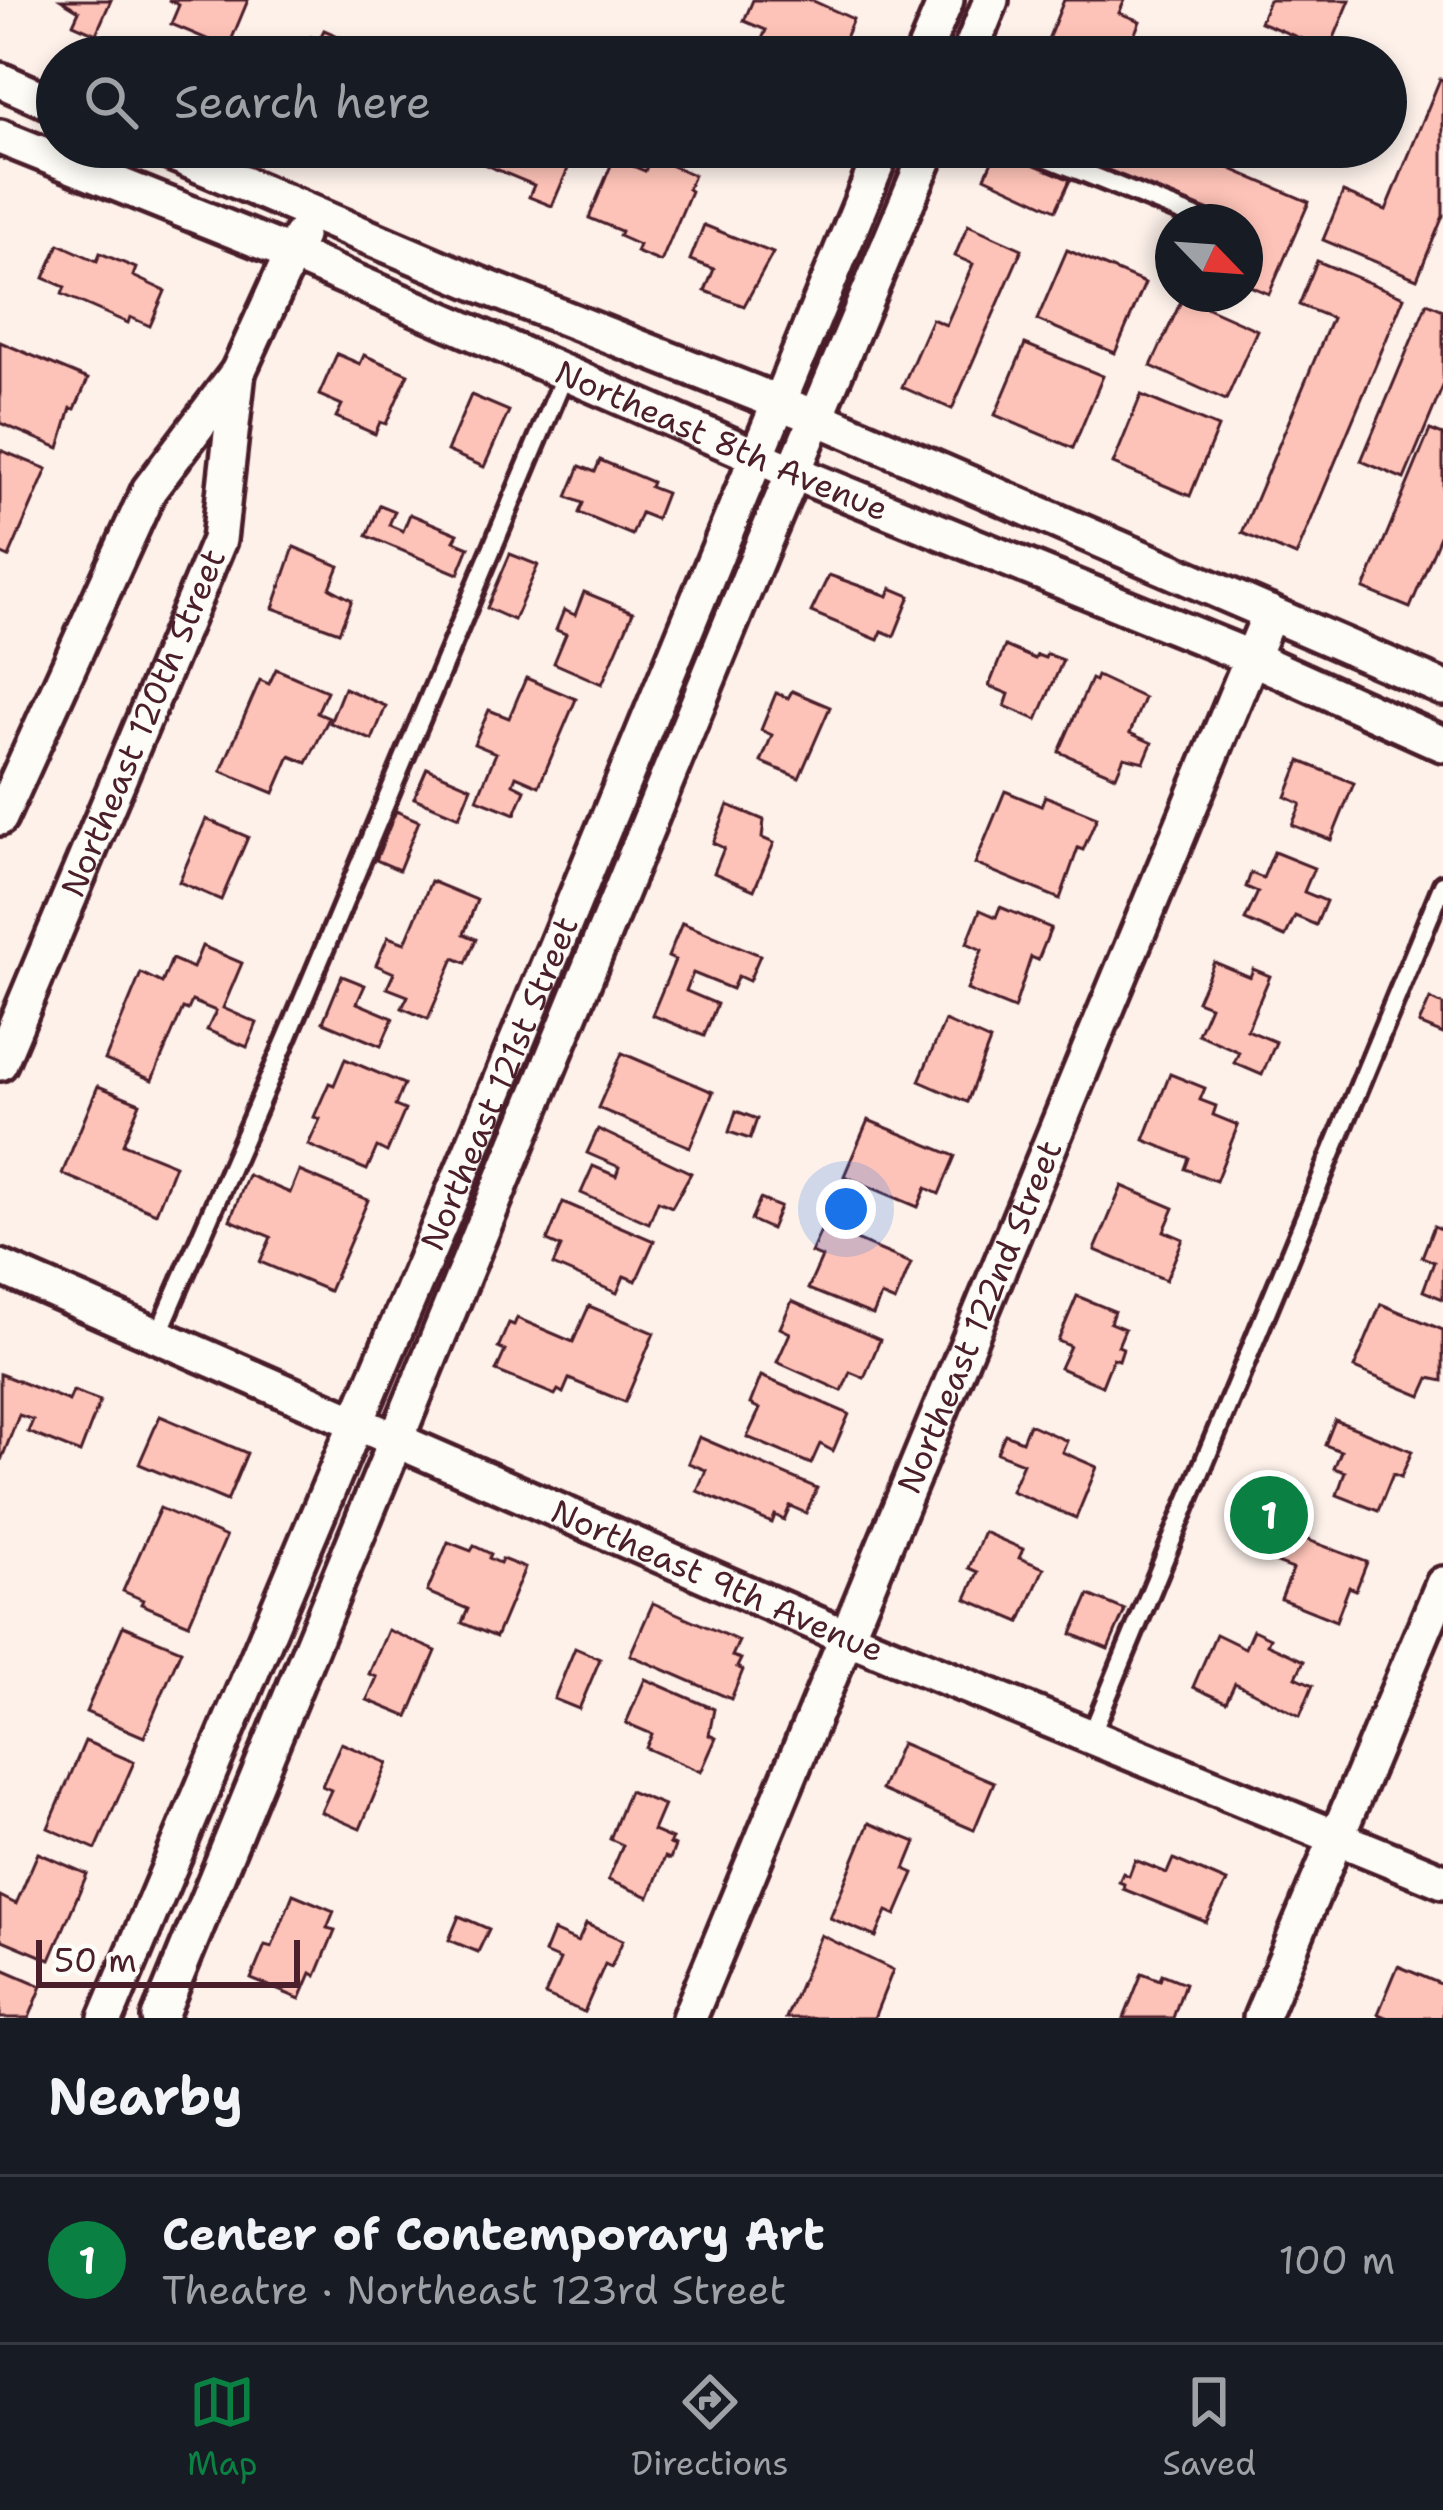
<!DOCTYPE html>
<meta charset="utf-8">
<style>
:root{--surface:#171b24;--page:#242831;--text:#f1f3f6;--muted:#9ea1a6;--line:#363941;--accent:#0b8043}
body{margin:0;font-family:"Shantell Sans",sans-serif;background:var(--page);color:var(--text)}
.compass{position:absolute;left:1155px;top:204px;width:108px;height:108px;border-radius:50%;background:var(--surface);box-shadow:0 6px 18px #0003;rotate:115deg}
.scale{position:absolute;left:36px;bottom:30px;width:264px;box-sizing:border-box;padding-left:12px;border:6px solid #4a1f2b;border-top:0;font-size:33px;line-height:42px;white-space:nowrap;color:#4a1f2b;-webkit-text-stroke:9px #fdfcf7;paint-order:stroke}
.you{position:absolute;left:846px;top:1209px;width:42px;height:42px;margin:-30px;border:9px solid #fff;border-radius:50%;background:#1a73e8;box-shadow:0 0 0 18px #1a73e833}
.badge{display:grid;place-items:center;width:78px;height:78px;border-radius:50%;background:var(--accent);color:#fff;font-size:39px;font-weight:700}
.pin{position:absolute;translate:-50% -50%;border:6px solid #fff;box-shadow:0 3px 12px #0006}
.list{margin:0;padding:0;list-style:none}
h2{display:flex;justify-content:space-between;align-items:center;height:156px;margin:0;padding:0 48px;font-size:51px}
h2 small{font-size:39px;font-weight:400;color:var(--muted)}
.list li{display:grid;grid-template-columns:78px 1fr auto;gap:36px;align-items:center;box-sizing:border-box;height:168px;padding:0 48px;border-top:3px solid var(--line)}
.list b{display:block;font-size:45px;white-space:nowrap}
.list p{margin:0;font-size:39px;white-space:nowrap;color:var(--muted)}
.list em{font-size:39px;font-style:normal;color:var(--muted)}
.icon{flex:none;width:66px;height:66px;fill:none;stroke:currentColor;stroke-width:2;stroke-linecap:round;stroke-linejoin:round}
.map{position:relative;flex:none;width:1443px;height:2018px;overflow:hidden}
.search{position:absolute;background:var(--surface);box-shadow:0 6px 18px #0003;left:36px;right:36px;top:36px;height:132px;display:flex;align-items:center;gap:30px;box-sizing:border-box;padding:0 42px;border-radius:66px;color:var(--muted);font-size:45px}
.sheet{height:324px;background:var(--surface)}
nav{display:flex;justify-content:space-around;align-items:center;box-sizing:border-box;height:168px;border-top:3px solid var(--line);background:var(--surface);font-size:33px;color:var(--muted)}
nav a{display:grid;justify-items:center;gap:6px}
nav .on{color:var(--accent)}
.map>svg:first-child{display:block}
.building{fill:#fec3b8;stroke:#4a1f2b;stroke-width:3}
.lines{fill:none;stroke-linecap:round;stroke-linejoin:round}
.service-casing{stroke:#4a1f2b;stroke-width:26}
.minor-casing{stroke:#4a1f2b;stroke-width:42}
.service{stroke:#fdfcf7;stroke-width:16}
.minor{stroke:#fdfcf7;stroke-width:33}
.labels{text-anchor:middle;stroke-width:9;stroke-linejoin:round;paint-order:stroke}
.street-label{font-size:33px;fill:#4a1f2b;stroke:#fdfcf7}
</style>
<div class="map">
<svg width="1443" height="2018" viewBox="0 0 1443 2018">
<rect width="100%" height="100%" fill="#fdf1ea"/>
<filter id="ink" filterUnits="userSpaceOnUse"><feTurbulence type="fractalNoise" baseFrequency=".00833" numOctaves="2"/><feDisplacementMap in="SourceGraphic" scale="24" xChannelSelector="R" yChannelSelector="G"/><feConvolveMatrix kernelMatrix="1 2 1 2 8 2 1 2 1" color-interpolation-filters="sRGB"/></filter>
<g filter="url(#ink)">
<g class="building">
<polygon points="61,0 111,0 96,34 73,24 79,11"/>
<polygon points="168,0 248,0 228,48 171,24 179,5"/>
<polygon points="753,0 811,0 853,19 837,57 754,57 766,30 744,21"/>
<polygon points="1064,0 1125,0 1119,13 1140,21 1125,57 1083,57 1047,42"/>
<polygon points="1269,0 1350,0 1329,50 1260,22"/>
<polygon points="324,30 345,39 338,57 281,57 288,41 305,49 311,37 319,40"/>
<polygon points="1440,79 1443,80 1443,216 1417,279 1323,240 1343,192 1386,210"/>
<polygon points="488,147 585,147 580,160 573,157 552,206 529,197 534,185 481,163"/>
<polygon points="998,147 1070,180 1056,210 985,177"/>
<polygon points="1051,147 1180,147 1309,202 1269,294 1245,284 1245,222 1228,222"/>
<polygon points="651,157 694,175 688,189 691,191 661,262 636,252 639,245 619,236 621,231 589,218 614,158 645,171"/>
<polygon points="704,225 773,253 744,306 705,291 714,269 690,260"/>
<polygon points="968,225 1022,249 952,409 902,387 932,319 946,325 973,264 955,256"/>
<polygon points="59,244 97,261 100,253 136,268 133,276 165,291 150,326 130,317 128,323 62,294 65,287 44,278"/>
<polygon points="1067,250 1145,283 1115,353 1037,320"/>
<polygon points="1317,261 1404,297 1296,556 1242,533 1332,318 1299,305"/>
<polygon points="1183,297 1257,330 1226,400 1151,366"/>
<polygon points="1427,303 1443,310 1443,386 1404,479 1361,461"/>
<polygon points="0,342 88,379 75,409 71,408 59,448 0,423"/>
<polygon points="1025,344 1103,376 1073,448 995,415"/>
<polygon points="337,354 360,364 364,355 408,374 386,424 380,422 375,434 336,417 342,405 319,395"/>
<polygon points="471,395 509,411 484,467 447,451"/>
<polygon points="1141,395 1218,427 1190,496 1113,464"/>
<polygon points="1430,430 1443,435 1443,529 1410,608 1364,589"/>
<polygon points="0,450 47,469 9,557 0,553"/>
<polygon points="600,460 652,482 650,487 666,493 656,519 641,513 632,535 579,513 583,503 567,497 580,466 595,472"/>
<polygon points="380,505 395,511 389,525 403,531 410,514 458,534 454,541 469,547 458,574 367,536"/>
<polygon points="294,547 339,566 330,588 352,600 339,632 273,608"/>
<polygon points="510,554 538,565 514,620 487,608"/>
<polygon points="829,575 888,596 891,588 910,596 894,636 882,631 878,640 811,612"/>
<polygon points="584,592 633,612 602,684 554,663 566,634 556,630 564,610 575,615"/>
<polygon points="1005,646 1035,659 1037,655 1045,658 1047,654 1063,660 1037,720 1005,706 1009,694 989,686"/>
<polygon points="276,669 327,691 317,713 329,718 307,763 290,756 274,793 221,771 260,680 269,684"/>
<polygon points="1097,676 1144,698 1130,733 1152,743 1144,762 1124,757 1116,776 1059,752 1091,679 1095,681"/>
<polygon points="526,678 576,699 539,786 516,776 513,784 525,790 515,814 477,799 496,753 474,744 489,710 509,718"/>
<polygon points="344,688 386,706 372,740 330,723"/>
<polygon points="792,691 830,707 799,778 761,762 772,735 761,730 776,693 788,698"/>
<polygon points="1300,761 1354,783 1331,840 1292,825 1301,804 1286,797"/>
<polygon points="427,768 471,787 459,817 414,798"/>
<polygon points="1005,791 1041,806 1045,796 1097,817 1083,850 1078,848 1060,899 975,864"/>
<polygon points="728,805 764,820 762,838 774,843 754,890 714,873 724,848 713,843"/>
<polygon points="396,811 419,821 399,870 376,860"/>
<polygon points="206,819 248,837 221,900 179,882"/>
<polygon points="1274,852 1314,868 1304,892 1326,901 1316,925 1295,916 1285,937 1245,920 1258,892 1246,887 1251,873 1263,878"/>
<polygon points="431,881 477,900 464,934 476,939 466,963 454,958 428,1019 402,1008 408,996 387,988 394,973 376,965 388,937 405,943"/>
<polygon points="1000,907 1051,928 1038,960 1031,957 1014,1009 967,990 982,950 967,943 980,910 996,917"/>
<polygon points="682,923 760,955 749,981 738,976 732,989 693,973 686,991 717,1004 704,1036 652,1015 675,960 668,957"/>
<polygon points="202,946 242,963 223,1008 257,1023 247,1047 207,1030 216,1011 192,1001 188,1010 183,1008 152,1080 105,1060 141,973 162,983 172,959 193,968"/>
<polygon points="1214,962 1250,977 1253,969 1270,976 1247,1030 1276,1042 1262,1075 1234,1063 1239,1052 1198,1034 1210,1006 1197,1001"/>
<polygon points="342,976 365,985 357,1003 393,1018 381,1046 323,1022"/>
<polygon points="1430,999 1443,1005 1443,1034 1419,1024"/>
<polygon points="945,1021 990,1041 967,1102 919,1081"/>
<polygon points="622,1053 713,1092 690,1147 598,1108"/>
<polygon points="345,1059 404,1084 395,1106 405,1110 387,1152 377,1147 367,1170 308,1145 320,1119 314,1117 329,1083 334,1085"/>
<polygon points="1170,1074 1205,1088 1200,1100 1216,1106 1213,1115 1238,1125 1216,1181 1185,1169 1189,1158 1144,1140"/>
<polygon points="98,1086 140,1103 123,1144 175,1165 156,1213 62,1174"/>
<polygon points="736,1111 757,1119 750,1139 729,1132"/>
<polygon points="868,1120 955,1156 939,1194 926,1188 918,1207 844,1176"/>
<polygon points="598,1129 691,1173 672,1207 658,1201 649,1223 581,1193 593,1166 616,1176 619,1167 587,1153"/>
<polygon points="299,1171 368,1200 329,1291 260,1262 271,1237 230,1220 248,1175 290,1193"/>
<polygon points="1122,1186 1174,1208 1164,1231 1183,1239 1166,1280 1095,1250"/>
<polygon points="760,1199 780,1207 771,1229 751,1220"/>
<polygon points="563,1202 654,1241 636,1281 624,1276 617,1293 553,1265 561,1247 547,1241"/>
<polygon points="823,1226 911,1263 895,1302 881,1296 873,1315 808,1289 822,1257 811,1253"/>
<polygon points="1434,1226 1443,1230 1443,1299 1423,1291 1434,1262 1422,1257"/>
<polygon points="1077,1296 1114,1311 1110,1323 1125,1329 1118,1346 1123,1348 1119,1360 1113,1358 1102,1386 1060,1368 1070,1346 1058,1341"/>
<polygon points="792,1301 880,1340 864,1378 850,1372 842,1391 777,1362 790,1333 780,1328"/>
<polygon points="1381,1304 1443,1330 1443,1381 1429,1378 1421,1396 1354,1368"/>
<polygon points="589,1306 654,1333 625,1402 569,1379 563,1393 558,1390 555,1395 496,1371 505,1351 498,1348 509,1323 514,1325 517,1318 573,1342"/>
<polygon points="0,1374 69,1401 73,1391 100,1401 80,1453 28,1432 33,1420 19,1415 0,1463"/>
<polygon points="761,1376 849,1414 833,1451 820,1444 811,1464 747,1437 760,1409 750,1404"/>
<polygon points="160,1416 247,1453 227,1501 139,1464"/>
<polygon points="1335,1420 1412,1451 1401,1477 1393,1474 1378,1511 1337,1495 1345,1472 1334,1468 1341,1451 1325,1445"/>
<polygon points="1029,1424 1067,1441 1062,1452 1097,1467 1076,1518 1011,1491 1023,1463 997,1453 1005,1434 1022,1441"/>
<polygon points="699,1437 817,1488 806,1513 790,1506 784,1520 775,1515 772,1523 697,1491 706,1470 688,1463"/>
<polygon points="160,1508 226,1537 189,1624 141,1604 143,1600 123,1591"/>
<polygon points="1273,1527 1367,1562 1356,1590 1349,1587 1336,1621 1281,1599 1293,1569 1261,1557"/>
<polygon points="984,1532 1023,1549 1019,1558 1044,1568 1020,1622 966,1599 978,1572 969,1568"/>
<polygon points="448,1542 471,1551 474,1546 491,1554 489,1558 500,1563 502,1559 525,1568 496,1637 462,1623 468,1609 427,1592"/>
<polygon points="1089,1595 1125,1610 1108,1649 1072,1634"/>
<polygon points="653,1603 739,1641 732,1656 741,1659 737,1667 743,1670 731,1699 630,1655"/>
<polygon points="123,1626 181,1650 144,1737 86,1712"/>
<polygon points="388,1630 436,1651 408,1717 367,1700 377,1677 369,1674"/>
<polygon points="1253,1630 1270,1638 1267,1644 1304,1661 1296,1677 1313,1685 1300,1716 1235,1683 1226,1702 1193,1687 1216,1634 1245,1648"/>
<polygon points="575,1648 600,1659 579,1709 554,1699"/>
<polygon points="645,1679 714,1709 709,1735 716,1738 701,1772 646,1748 652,1734 626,1723"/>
<polygon points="85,1741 134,1762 96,1849 48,1828"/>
<polygon points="341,1743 388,1763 360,1829 321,1812 331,1790 322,1786"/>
<polygon points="901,1743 994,1782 974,1830 881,1790"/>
<polygon points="629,1791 664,1805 653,1831 672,1839 669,1844 675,1846 670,1859 665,1857 649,1897 608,1880 623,1845 610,1839"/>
<polygon points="869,1823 916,1842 905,1869 914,1873 896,1915 887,1911 876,1937 830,1918"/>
<polygon points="38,1853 87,1874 50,1960 0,1939 0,1896 16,1904"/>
<polygon points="1173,1859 1227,1882 1206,1922 1123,1889 1124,1884 1119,1882 1123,1873 1129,1876 1135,1860 1167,1873"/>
<polygon points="293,1894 334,1911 327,1928 335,1930 316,1976 311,1973 300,1999 251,1979 265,1945 272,1947"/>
<polygon points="459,1916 489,1929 478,1952 449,1940"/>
<polygon points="586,1924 623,1940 611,1967 605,1964 584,2012 545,1995 560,1960 544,1953 553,1931 578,1942"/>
<polygon points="821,1935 893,1970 874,2018 786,2018"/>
<polygon points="1398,1966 1443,1985 1443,2018 1388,2018 1378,2014"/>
<polygon points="0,1968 42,1986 29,2018 0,2018"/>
<polygon points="1142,1973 1160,1980 1162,1974 1185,1983 1173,2018 1124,2018"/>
</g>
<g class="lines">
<g class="service-casing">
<g id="service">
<polyline points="1021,147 1206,222"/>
<polyline points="158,1335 287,1038 566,372"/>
<polyline points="1091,1736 1443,884"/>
</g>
</g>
<g class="minor-casing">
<g id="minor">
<polyline points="922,57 946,0"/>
<polyline points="968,57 991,0"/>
<polyline points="0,80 57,105"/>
<path id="s1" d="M0 137 292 254 795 473 1252 658 1443 744"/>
<polyline points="157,147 481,285 818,418 1443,688"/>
<polyline points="0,818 149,490 238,372 300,236"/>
<path id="s2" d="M0 1063 219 540 238 372"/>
<path id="s3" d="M0 1267 847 1637 1443 1881"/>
<path id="s4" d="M106 2018 504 1072 884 147"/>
<polyline points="159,2018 762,547 930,147"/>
<path id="s5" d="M689 2018 1270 613"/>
<polyline points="1261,2018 1443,1584"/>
</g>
</g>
<use href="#service" class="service"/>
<use href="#minor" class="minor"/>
</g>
</g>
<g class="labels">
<g class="street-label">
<text dy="12" stroke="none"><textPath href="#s1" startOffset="783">Northeast 8th Avenue</textPath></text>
<text dy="12" stroke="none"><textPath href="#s2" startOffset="369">Northeast 120th Street</textPath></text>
<text dy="12" stroke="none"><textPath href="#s4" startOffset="1014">Northeast 121st Street</textPath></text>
<text dy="12" stroke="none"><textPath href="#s5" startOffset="759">Northeast 122nd Street</textPath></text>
<text dy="12" stroke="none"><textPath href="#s3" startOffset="783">Northeast 9th Avenue</textPath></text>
</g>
</g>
</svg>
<svg class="compass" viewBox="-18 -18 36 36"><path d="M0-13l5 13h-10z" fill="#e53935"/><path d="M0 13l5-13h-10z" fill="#9ea1a6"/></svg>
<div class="scale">50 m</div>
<div class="you"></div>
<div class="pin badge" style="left:1269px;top:1515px">1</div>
<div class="search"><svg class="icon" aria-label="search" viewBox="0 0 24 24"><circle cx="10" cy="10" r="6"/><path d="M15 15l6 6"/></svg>Search here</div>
</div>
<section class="sheet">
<h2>Nearby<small></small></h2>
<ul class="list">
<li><span class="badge">1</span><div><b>Center of Contemporary Art</b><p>Theatre · Northeast 123rd Street</p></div><em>100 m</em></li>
</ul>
</section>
<nav>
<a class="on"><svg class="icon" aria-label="map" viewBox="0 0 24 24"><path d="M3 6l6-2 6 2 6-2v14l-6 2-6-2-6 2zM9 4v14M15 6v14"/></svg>Map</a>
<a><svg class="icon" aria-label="directions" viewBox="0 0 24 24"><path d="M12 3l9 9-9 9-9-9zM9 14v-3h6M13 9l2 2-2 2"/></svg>Directions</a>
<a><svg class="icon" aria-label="saved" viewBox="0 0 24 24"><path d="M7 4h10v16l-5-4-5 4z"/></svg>Saved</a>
</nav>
